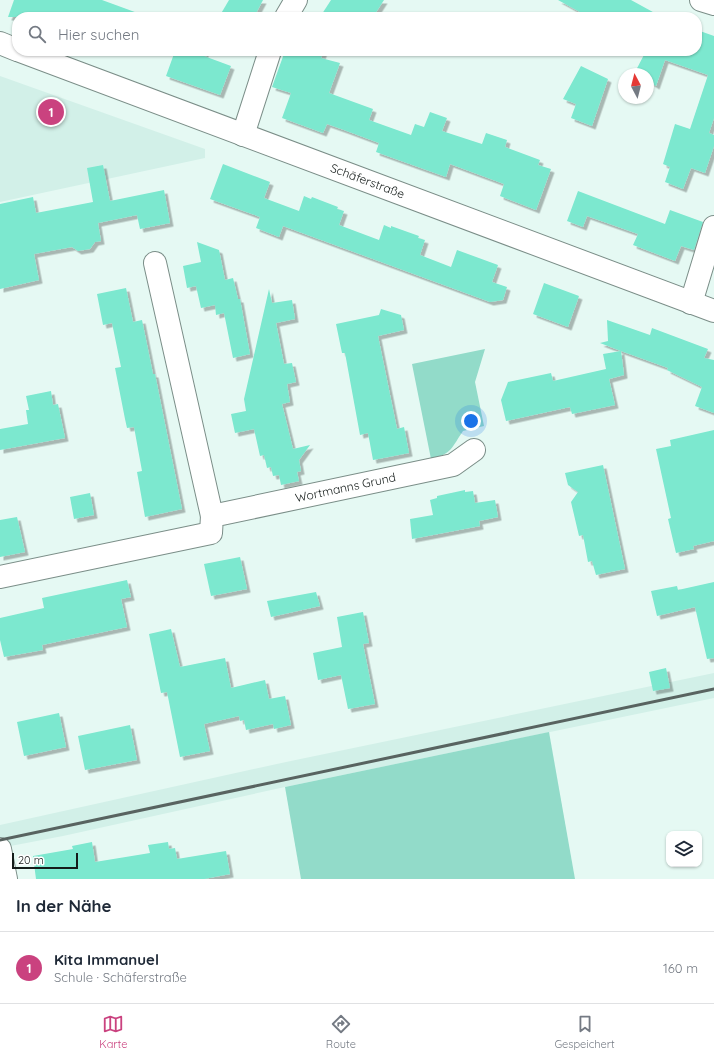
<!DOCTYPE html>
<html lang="de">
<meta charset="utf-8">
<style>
:root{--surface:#fff;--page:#f2f2f3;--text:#1f2937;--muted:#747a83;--line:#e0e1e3;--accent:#ca427f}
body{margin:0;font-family:Quicksand,sans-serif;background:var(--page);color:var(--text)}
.controls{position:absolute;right:12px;bottom:12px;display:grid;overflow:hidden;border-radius:8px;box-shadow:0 1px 3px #0004}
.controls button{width:36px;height:36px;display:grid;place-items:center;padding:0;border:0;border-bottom:1px solid var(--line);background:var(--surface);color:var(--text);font:20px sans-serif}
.compass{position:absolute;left:618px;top:68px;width:36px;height:36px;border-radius:50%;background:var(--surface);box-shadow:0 1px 3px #0004;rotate:353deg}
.scale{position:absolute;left:12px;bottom:10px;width:66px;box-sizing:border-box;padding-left:4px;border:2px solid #141b19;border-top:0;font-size:11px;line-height:14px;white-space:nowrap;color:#141b19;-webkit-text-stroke:3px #fff;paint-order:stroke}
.you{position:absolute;left:471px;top:421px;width:14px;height:14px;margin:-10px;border:3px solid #fff;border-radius:50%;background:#1a73e8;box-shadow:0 0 0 6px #1a73e833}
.badge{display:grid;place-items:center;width:26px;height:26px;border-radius:50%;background:var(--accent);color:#fff;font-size:13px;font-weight:700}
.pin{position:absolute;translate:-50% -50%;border:2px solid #fff;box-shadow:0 1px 4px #0006}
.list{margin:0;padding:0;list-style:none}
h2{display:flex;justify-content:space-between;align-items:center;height:52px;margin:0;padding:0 16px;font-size:17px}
h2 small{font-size:13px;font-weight:400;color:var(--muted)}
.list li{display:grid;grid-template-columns:26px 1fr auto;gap:12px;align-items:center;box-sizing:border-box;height:72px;padding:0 16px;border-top:1px solid var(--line)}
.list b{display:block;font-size:15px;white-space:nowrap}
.list p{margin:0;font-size:13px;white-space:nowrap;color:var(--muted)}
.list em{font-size:13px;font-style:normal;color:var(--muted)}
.icon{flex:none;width:22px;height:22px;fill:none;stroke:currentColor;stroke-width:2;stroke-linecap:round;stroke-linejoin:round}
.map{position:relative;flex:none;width:714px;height:879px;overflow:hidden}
.search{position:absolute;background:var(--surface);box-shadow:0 1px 3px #0004;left:12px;right:12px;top:12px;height:44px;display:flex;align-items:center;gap:10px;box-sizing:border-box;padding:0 14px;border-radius:16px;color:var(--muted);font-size:15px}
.sheet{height:124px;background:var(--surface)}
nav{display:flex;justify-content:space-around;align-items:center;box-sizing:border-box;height:56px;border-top:1px solid var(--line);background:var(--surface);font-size:11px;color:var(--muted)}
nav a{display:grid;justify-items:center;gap:2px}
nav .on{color:var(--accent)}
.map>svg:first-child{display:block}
.built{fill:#d2f0e8}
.green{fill:#92dbc9}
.building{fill:#7ce8cf;filter:url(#shadow)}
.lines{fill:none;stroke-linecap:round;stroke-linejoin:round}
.street-casing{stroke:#7b8e88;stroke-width:24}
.secondary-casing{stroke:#7b8e88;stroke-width:24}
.street{stroke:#fff;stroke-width:22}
.secondary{stroke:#fff;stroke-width:22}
.rail{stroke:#586360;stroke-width:3}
.labels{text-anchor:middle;stroke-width:3;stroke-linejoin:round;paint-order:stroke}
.street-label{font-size:12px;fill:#141b19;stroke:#fff}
</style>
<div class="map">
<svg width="714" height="879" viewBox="0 0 714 879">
<defs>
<filter id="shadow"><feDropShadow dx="3.5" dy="3.5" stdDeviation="0" flood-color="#0004"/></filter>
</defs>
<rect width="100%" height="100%" fill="#e5f9f3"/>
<g class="built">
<polygon points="0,76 205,149 205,158 0,202"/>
<polygon points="714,673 714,698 285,787 63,836 0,848 0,825 286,762"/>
</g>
<g class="green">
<path d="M485 349 475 382 484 426 463 431C452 447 452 454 431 459L412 364Z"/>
<polygon points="549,732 575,879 301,879 285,787"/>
</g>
<g class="building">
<polygon points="14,0 102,0 143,15 142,17 8,17"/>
<polygon points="229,0 263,0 254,17 219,17"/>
<polygon points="331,0 384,0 373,17 320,17"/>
<polygon points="558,0 631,0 662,17 589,17"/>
<polygon points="700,31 714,36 714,118 709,133 714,135 714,146 705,173 691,168 683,189 665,182 670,167 663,164 675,124 690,129 708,75 665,60 656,86 648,81 648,74 634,74 646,51 697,51 697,39"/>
<polygon points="175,51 206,51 204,56 231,66 220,95 166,76"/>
<polygon points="285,51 324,51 321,58 340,63 329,93 373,109 369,120 411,135 415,124 424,127 430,112 447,118 442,131 482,144 486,133 507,140 505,147 540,160 538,165 551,169 536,210 500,196 504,184 450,164 446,177 376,152 379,143 344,130 327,124 323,133 282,118 291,93 272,87"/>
<polygon points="581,66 608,79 592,126 571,118 576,104 563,99"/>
<polygon points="223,164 270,182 264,198 299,211 304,196 311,199 312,197 338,207 337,209 344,211 339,225 379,240 384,225 391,228 391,226 419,236 418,238 425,240 420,255 451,267 457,250 498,265 492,282 507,287 503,300 490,302 283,226 279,237 256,228 260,217 210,199"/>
<polygon points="103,165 110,201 164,190 170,223 140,229 137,215 98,223 101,241 95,242 90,249 78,251 72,247 34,254 39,280 0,289 0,204 33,197 36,213 93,202 87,168"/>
<polygon points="578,191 665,224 670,210 703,222 694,250 681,246 675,261 633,245 638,234 587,216 583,227 567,221"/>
<polygon points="197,242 219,250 225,280 233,278 238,299 240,299 250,354 233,358 224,313 216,315 215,305 201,308 196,286 187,288 183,266 201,262"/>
<polygon points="544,283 579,296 568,327 533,314"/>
<polygon points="126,288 133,322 142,320 153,374 155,374 182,509 145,517 137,472 142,471 134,427 127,428 125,419 115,368 121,367 112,323 103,325 97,294"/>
<polygon points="269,289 272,303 292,300 295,319 276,323 284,364 292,363 296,382 287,384 290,402 282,404 293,449 310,445 299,460 301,471 297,472 299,481 281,485 279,475 273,476 271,467 267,468 264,455 260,456 254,429 235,433 231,414 246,411 244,399"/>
<polygon points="381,309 401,315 404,330 378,336 397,429 404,427 409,453 373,460 368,433 360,435 345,353 342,353 336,324 379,315"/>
<polygon points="607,320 650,335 652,328 708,349 704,358 714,360 714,413 695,406 702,387 667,370 668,368 621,351 624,375 609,379 615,405 572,414 570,407 506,421 501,400 508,382 551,373 553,381 606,369 603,354 621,351 600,343 608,341"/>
<polygon points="51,391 53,405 58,404 65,438 0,450 0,429 28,424 26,410 29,410 26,396"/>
<polygon points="714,430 714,541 693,546 694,549 676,553 668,519 671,518 656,449 671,446 670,440"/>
<polygon points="603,465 625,569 596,575 592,561 588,562 583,535 579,536 571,502 578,492 568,485 565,473"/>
<polygon points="465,490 465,492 473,491 475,503 495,500 498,517 479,521 480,526 412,539 410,519 433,515 430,500 437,498 437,496"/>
<polygon points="90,493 94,515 74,519 70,497"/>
<polygon points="17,517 25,552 0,557 0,520"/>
<polygon points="240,557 247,589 211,596 204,564"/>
<polygon points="127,580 131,597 121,599 127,627 42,645 43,650 4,657 0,640 0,618 44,608 42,598"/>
<polygon points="714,582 714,658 707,659 695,607 657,616 651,591 677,586 678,590"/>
<polygon points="316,592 320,606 271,617 267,601"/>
<polygon points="363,612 369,643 363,644 375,704 348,709 341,675 318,680 313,653 342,647 337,617"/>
<polygon points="171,629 180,667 225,658 231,688 265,680 269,699 285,696 291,725 274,729 273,724 246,730 244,720 240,721 239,716 204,724 210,751 180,757 167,692 161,693 149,634"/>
<polygon points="666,668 670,688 653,691 649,672"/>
<polygon points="59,713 66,747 24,756 17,722"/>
<polygon points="130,725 137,760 85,770 78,736"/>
<polygon points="92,842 95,862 150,853 148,845 168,842 169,849 175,848 177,859 226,851 230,874 204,879 36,879 33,856 73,849 72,846"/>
</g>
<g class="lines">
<g class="street-casing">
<g id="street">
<polyline points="701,0 714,4"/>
<polyline points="286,17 296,0"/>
<polyline points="0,43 17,50"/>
<path id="s1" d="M20 51 714 311"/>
<polyline points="243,135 270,51"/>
<polyline points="155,263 212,516"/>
<polyline points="691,303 714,227"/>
<path id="s2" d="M0 577 211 533 212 516 453 465 474 450"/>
</g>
</g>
<g class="secondary-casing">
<polyline id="secondary" points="0,849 6,879"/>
</g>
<use href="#street" class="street"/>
<use href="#secondary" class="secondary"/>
<polyline class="rail" points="0,840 714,689"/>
</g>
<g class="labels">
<g class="street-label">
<text dy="4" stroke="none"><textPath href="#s1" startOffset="371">Schäferstraße</textPath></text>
<text dy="4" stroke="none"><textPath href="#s2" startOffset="369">Wortmanns Grund</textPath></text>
</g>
</g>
</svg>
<div class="controls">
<button><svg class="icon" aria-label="layers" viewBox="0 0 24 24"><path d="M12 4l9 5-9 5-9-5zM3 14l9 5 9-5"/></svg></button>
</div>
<svg class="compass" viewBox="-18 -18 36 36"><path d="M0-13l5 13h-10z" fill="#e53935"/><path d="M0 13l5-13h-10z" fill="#747a83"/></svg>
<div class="scale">20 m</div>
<div class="you"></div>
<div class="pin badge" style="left:51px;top:112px">1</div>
<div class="search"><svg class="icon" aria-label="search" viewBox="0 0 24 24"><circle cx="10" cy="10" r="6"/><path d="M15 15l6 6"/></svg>Hier suchen</div>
</div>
<section class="sheet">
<h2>In der Nähe<small></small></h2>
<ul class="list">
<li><span class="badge">1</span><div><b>Kita Immanuel</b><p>Schule · Schäferstraße</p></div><em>160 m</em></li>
</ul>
</section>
<nav>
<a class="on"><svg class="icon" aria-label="map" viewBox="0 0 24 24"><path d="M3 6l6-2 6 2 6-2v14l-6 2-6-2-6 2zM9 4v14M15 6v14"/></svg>Karte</a>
<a><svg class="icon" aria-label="directions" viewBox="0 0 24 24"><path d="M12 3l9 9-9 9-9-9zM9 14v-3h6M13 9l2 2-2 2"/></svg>Route</a>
<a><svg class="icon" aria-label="saved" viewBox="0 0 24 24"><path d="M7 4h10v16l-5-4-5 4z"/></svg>Gespeichert</a>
</nav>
